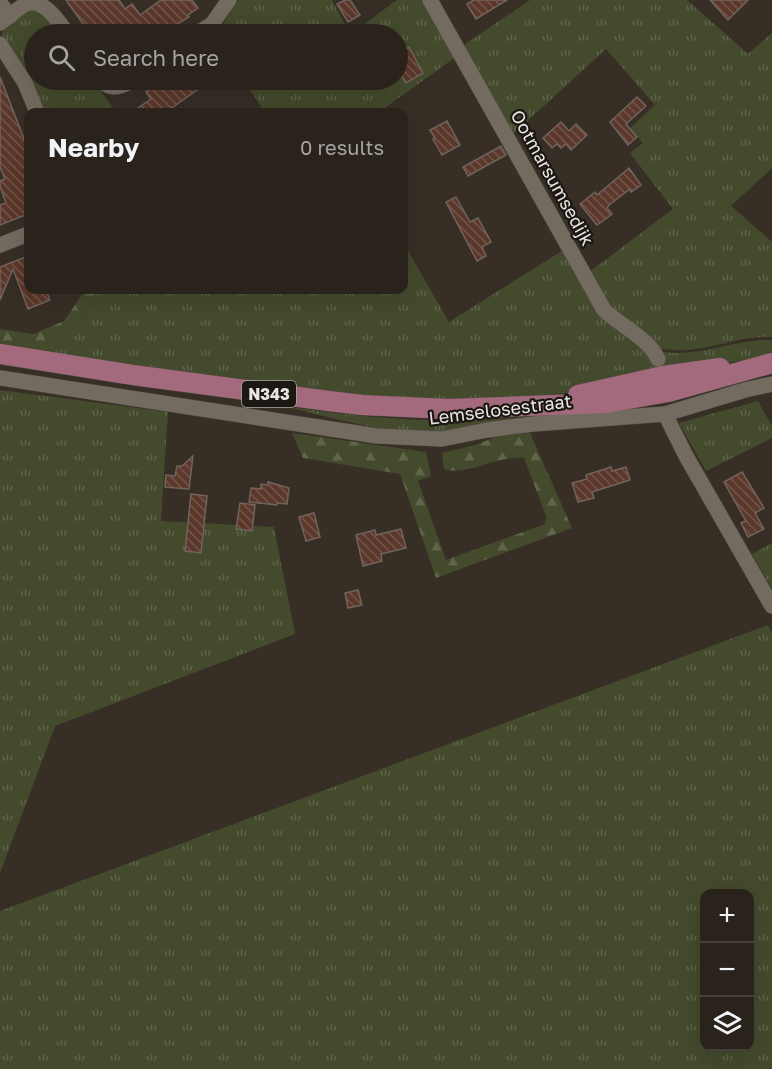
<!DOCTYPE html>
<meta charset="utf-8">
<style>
:root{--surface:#29231c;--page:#312b25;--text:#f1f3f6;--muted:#a5a4a3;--line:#45403b}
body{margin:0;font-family:"Golos Text",sans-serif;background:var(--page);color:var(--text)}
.controls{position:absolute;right:18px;bottom:18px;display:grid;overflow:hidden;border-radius:12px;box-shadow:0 6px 24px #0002}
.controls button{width:54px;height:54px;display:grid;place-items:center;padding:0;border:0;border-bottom:2px solid var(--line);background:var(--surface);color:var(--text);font:30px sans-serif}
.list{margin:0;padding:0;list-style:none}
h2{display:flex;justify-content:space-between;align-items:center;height:78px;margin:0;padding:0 24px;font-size:26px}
h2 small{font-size:20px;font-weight:400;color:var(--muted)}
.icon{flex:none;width:33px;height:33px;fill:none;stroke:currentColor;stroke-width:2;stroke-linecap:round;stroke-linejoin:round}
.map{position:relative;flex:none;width:772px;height:1069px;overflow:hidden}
.search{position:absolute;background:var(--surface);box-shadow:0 6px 24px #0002;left:24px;top:24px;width:384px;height:66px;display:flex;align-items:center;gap:15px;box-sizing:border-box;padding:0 21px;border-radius:33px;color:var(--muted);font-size:22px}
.panel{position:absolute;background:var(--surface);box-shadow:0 6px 24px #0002;left:24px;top:108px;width:384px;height:186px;border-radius:12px}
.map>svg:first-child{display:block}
.grass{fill:url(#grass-tufts);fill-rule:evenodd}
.forest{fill:url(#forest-firs)}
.building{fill:url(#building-back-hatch);stroke:#71635e;stroke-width:1.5}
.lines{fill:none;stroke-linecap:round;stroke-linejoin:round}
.minor-casing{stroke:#534d45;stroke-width:16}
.major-casing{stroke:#534d45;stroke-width:21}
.minor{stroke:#736b60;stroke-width:15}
.major{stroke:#a36a7d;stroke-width:20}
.labels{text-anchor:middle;stroke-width:4.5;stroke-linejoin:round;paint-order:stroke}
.shield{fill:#1b1814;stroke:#aca8a3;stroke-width:1.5}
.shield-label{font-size:16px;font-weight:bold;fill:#eae5e0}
.street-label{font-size:18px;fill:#eae5e0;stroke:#1b1814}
</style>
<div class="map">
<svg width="772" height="1069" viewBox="0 0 772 1069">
<defs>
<pattern id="grass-tufts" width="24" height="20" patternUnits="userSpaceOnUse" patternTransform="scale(1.5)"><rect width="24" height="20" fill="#444a2c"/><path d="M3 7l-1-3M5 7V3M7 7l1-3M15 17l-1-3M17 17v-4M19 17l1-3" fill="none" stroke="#5f644a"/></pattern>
<pattern id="forest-firs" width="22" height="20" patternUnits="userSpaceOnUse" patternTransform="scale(1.5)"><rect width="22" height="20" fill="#444a2c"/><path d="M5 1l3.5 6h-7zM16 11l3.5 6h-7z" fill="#5f644a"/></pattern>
<pattern id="building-back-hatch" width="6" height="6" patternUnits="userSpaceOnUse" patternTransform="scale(1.5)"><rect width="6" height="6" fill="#5b382b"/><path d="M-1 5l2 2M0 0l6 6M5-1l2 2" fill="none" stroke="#735549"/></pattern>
</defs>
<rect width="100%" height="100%" fill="#372f26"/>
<g class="grass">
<polygon points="238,0 332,0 350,34 217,34"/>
<polygon points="397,0 426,0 457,56 379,112 257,112 262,108 244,80 398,80 398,34 351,34"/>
<path d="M530 0H687L748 54 772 33V168L731 206 772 242V337C730 335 703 357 658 348L618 318 588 273 673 209 630 153 643 143 630 128 655 105 606 49 511 136 461 47Z"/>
<path d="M38 8 61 34H34V80H93L116 112H43L2 35C4 21 25 10 38 8Z"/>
<polygon points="404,244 449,322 565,249 633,338 657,365 659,374 587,390 535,397 495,400 379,399 50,355 67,331 76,323 98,290 404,290"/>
<path d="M772 340V354L747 360 665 372 660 355 664 352C704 357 734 339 772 340Z"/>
<polygon points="0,390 168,412 161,521 274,527 295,634 55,726 0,873"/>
<polygon points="758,401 772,426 772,438 706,471 679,423"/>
<path d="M283 406C361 417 440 426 520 417 495 422 462 432 438 432 385 434 333 418 283 406Z"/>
<polygon points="772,543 772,589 752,554"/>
<path d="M768 625 772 633V1069H0V911ZM704 894H750V1046H704Z"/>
</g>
<g class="forest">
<polygon points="85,290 98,290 76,323 67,331 50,355 0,348 0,329 33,334 64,321"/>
<path d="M292 433 426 452 431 476 418 481 446 560 545 524 546 516 524 458C496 455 467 477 444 469L442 453 475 445 498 436 530 433 572 528 436 578 400 474 303 458Z"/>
</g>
<g class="building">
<polygon points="66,0 119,0 125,9 132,4 140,15 161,0 192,0 198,8 188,15 189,17 161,34 152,34 149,30 143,34 90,34"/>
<polygon points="345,0 350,0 360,15 348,22 337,4"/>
<polygon points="474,0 507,0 476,19 467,4"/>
<polygon points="710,0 748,0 728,20"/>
<polygon points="409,47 423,73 406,83 399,71 403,69 398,59 398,54"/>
<polygon points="0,77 28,149 28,214 0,225 0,205 6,203 0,186 0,181 5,179 0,167"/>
<polygon points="164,80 211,80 166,112 132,112 151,99 146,92"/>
<polygon points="637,97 646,106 626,124 637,137 628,145 610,122"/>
<polygon points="447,121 460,145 442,155 433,139 435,138 430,130"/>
<polygon points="561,122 569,131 576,124 587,135 571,150 566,144 561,148 557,144 552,148 543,138"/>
<polygon points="501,146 506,155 468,176 463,167"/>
<polygon points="629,168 641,185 631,192 630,189 609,205 607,208 612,214 597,225 580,204 595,192 597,195"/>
<polygon points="456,197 470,222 478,218 491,242 482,247 486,256 477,261 446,202"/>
<polygon points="28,256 28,290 46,290 50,300 28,309 13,269 0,300 0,267"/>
<polygon points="193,456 189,489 165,487 166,475 175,476 177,466 182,466"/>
<polygon points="611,467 612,471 626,467 630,480 592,492 594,498 578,502 572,483 587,479 586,475"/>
<polygon points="742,472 764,508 755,513 764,529 748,537 741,523 746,521 724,482"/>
<polygon points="268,482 289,488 287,504 277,503 277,505 249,502 251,488 261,489 261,484 268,485"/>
<polygon points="191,494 207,496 201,553 185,551"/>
<polygon points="240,503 255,505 252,531 236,529"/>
<polygon points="314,513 320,537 306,541 299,517"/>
<polygon points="401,529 406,548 381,554 382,561 363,566 356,535 375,530 376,535"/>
<polygon points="358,590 362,605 348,608 345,593"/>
</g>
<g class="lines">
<g class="minor-casing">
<g id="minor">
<path d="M430 0 604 310C621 326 648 338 658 359"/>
<polyline points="0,3 10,16"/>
<path d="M0 23C9 17 19 7 28 3 46 0 59 23 68 34"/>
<polyline points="196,34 212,24 229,0"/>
<polyline points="0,44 25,83 37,112"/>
<path d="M101 80C110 91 122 87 133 80"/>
<polyline points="0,245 28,234"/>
<polyline points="0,378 377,436 442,439 487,430 533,424 665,414 745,390 772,384"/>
<polyline points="665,414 686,456 772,606"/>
</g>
</g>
<g class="major-casing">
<g id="major">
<polyline points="0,354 133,375 329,401 362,405 449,409 606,403 668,392 772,363"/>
<polyline points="578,395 663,376 720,368"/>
</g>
</g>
<use href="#minor" class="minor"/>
<use href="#major" class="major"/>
</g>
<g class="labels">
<rect class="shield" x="242" y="381" width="54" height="26" rx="4.5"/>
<g class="shield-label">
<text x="269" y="400">N343</text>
</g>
<g class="street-label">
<text transform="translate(552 178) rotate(61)" y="6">Ootmarsumsedijk</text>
<text transform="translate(500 410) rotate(-7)" y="6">Lemselosestraat</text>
</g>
</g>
</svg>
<div class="controls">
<button>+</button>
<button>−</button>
<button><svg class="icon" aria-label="layers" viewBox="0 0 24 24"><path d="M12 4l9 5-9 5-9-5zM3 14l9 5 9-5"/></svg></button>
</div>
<div class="search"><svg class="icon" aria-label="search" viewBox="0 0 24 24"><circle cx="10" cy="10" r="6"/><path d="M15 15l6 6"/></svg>Search here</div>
<section class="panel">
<h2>Nearby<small>0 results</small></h2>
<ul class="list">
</ul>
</section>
</div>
